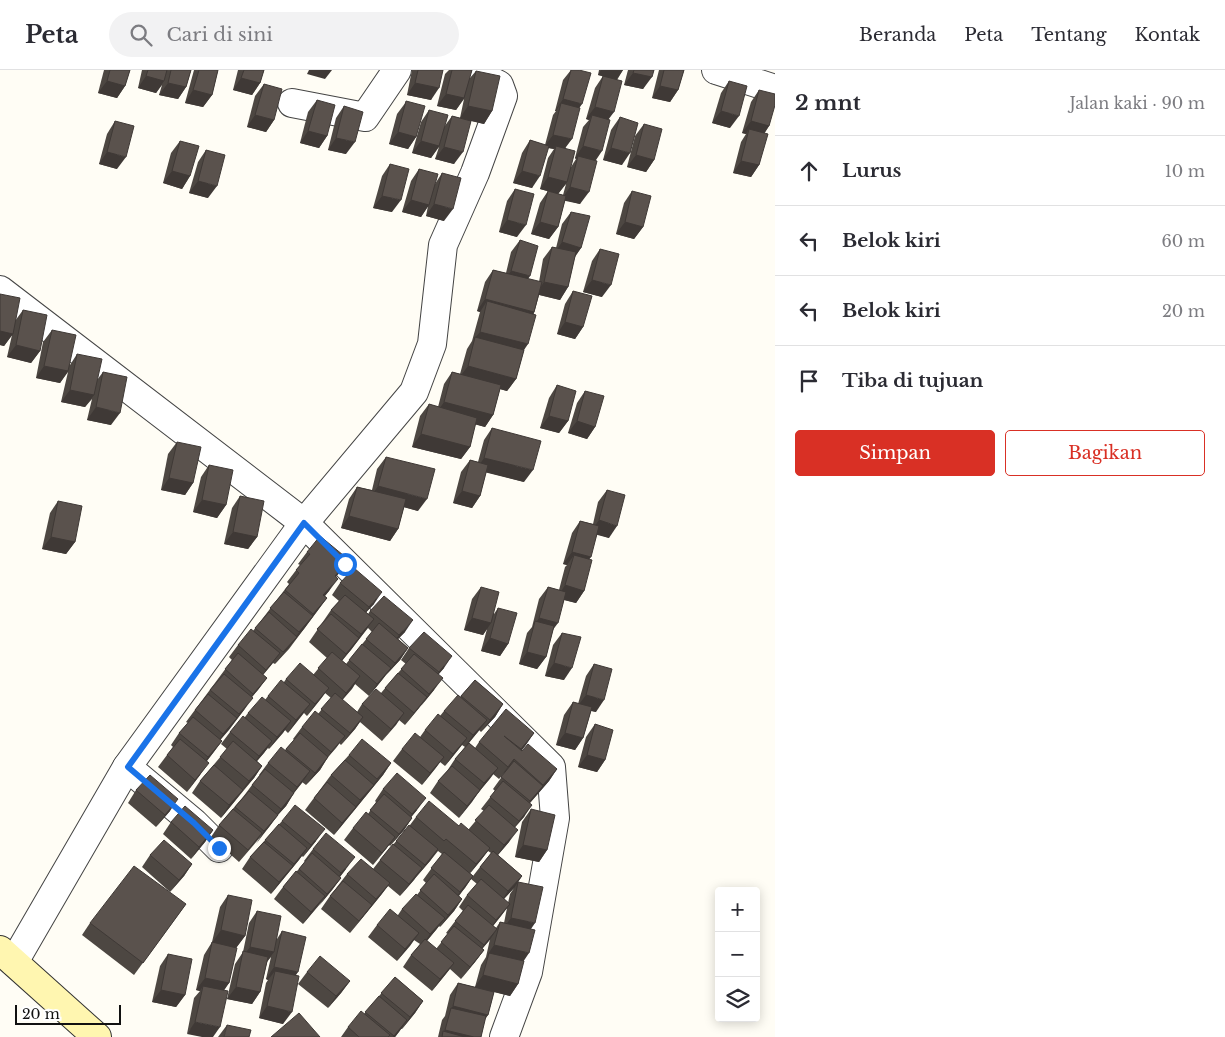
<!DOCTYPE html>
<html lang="id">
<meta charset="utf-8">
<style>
:root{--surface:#fff;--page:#f2f2f3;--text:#2b2b33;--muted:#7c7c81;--line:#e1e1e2;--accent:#d93025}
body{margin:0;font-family:"Libre Baskerville",serif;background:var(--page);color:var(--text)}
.controls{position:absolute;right:15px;bottom:15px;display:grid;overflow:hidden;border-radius:5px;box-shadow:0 2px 12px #0003}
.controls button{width:45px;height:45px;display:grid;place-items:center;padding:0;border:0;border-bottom:1px solid var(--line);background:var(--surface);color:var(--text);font:25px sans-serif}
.scale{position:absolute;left:15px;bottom:12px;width:106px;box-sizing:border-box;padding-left:5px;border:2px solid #111;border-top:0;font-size:14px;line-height:18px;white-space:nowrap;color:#111;-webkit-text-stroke:4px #fff;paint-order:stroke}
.stop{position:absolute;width:15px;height:15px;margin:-11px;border:4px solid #1a73e8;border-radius:50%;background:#fff}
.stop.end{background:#1a73e8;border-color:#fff;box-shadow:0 1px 5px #0008}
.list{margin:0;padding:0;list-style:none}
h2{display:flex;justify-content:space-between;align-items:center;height:65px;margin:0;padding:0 20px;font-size:21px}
h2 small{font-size:16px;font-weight:400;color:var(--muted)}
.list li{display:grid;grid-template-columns:32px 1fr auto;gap:15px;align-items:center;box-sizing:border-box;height:70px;padding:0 20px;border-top:1px solid var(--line)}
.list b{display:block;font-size:19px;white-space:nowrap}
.list em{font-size:16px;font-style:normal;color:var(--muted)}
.actions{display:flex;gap:10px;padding:15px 20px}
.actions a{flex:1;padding:11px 0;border:1px solid var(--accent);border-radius:5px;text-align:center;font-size:18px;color:var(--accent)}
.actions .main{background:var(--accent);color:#fff}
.icon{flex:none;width:28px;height:28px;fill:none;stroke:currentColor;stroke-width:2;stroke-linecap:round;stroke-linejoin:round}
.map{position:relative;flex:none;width:775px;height:967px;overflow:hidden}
header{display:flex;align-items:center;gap:30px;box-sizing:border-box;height:70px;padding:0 25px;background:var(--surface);border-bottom:1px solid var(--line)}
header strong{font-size:24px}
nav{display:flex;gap:28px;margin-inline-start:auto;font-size:18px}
.search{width:350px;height:45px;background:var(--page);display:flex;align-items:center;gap:12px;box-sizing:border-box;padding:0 18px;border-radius:28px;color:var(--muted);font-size:19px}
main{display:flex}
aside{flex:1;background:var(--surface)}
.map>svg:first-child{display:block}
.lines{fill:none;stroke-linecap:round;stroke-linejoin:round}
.street-casing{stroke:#444;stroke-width:30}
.secondary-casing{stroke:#333;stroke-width:30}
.street{stroke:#fff;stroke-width:28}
.secondary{stroke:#fff6b0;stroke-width:28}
.wall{fill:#4d4742;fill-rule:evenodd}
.shaded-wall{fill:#3f3936}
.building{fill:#5a524d;stroke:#3f3936}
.route{stroke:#1a73e8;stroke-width:6}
</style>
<header>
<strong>Peta</strong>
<div class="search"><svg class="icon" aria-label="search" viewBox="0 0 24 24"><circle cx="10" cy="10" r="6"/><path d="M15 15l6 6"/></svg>Cari di sini</div>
<nav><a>Beranda</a><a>Peta</a><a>Tentang</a><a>Kontak</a></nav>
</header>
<main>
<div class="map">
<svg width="775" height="967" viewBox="0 0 775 967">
<rect width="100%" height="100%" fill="#fffdf5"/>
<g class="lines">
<g class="street-casing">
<g id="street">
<polyline points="716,0 775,19"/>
<polyline points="292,33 365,47 397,0"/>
<polyline points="0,220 304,453 551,697 555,748 528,902 504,967"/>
<polyline points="127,697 194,753 219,778"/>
<polyline points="14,892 127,697 304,453 414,322 432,274 443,175 475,103 503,26 499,15 470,0"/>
</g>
</g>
<g class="secondary-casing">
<polyline id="secondary" points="0,880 97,967"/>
</g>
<use href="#street" class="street"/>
<use href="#secondary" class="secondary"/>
</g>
<g class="wall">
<polygon points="104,0 130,0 125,16 117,28 98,23"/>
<polygon points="142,0 191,0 186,17 178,29 159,25 162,15 156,23 138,18"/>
<polygon points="194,0 218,0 212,25 203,37 185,33"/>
<polygon points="238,0 264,0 260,13 252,25 233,20"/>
<polygon points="412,0 443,0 431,30 407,25"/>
<polygon points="449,0 472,0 469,9 476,1 492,41 484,54 471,51 454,94 435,89 439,77 431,88 412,83 421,52 429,40 444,57 452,46 460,48 464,29 456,40 437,36 445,4"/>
<polygon points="571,0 579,0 579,38 565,79 571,97 576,89 575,88 583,57 589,50 586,49 595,18 603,6 598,5 599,0 623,0 617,10 608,50 595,91 580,134 565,130 558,157 549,169 531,164 540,133 548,121 563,125 566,114 558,124 540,119 548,88 554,79 548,78 532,118 513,113 522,83 530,70 545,75 553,45 556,41 555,41 563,10"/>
<polygon points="628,0 654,0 643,19 624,15"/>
<polygon points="659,0 684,0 678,20 670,32 652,28"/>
<polygon points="729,11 730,58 712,53 721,23"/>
<polygon points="264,14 274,50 266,62 247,57 255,26"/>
<polygon points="759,20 769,56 764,64 759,95 751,107 733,103 741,72 746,64 742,63 751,32"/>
<polygon points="317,30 327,66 319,78 300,73 308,42"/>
<polygon points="406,32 416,67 408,79 389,74 397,44"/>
<polygon points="344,36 346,84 328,80 336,48"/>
<polygon points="620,47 622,95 603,90 611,60"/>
<polygon points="115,51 117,99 99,94 107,64"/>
<polygon points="644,54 654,90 646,102 627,97 635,66"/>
<polygon points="180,71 190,106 182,119 163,113 171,83"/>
<polygon points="206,80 208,128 189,123 198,92"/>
<polygon points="390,94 392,142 373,138 382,106"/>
<polygon points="419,99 435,114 442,103 444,151 426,146 428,136 421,147 402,142 411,111"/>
<polygon points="515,119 517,167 499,162 507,131"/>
<polygon points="632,121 643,157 634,169 616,164 624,133"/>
<polygon points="571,142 581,178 575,186 568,217 560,230 539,225 516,309 507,321 500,319 493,345 485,357 475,354 470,377 461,389 412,377 420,346 429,334 438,337 444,314 452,302 460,304 467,279 472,271 480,242 477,241 485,212 493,200 506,203 511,182 520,170 528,209 539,212 543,189 552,177 556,178 562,154"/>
<polygon points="600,179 602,227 583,222 592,191"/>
<polygon points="573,221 583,257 575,269 557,264 565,234"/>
<polygon points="0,224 15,251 23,240 40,281 31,293 7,287 12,265 4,276 0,275"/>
<polygon points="52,260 70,295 77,284 97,310 103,302 111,355 87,350 92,329 85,337 61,332 68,302 60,313 36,308 43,272"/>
<polygon points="557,315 568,351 559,363 540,358 549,328"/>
<polygon points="585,321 595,357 587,369 568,363 577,333"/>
<polygon points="492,358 524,412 486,402 480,426 472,438 453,433 461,402 470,390 478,392 484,370"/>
<polygon points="177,372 193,413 185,425 161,420 168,384"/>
<polygon points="386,387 418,441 404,437 398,459 390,471 341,458 349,429 357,417 372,420 377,399"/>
<polygon points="209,395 226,435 217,448 193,442 201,407"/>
<polygon points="607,420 609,468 597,464 589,489 584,521 576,533 564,530 553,560 546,587 537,599 519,594 527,563 532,557 539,529 548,517 559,520 565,497 567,495 563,494 572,463 580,451 593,454 598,432"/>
<polygon points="240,426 257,467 248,479 224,474 232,438"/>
<polygon points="58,431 75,472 66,484 42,479 50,443"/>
<polygon points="307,482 340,502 336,507 329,521 325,526 327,528 318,540 289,579 275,594 273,593 263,605 267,608 252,627 244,640 220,670 222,671 207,691 200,705 187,722 158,697 173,677 171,675 179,663 188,653 186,652 232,590 229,587 238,575 253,561 289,514 287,512 300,495 298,494"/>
<path d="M340 513 374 534 366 542 368 544 370 541 405 562 398 569 408 578 400 590 386 605 369 626 355 614 342 630 357 642 362 634 381 623 398 603 406 594 401 590 409 578 444 598 438 605 434 620 405 655 399 650 382 671 360 652 355 659 341 675 339 673 328 687 320 700 306 715 302 712 294 723 286 736 278 745 269 757 239 792 211 767 219 755 243 727 252 715 260 705H259L268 693 285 680 294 670 293 669 302 657 318 644 331 628 325 623 307 646 304 643 288 663 285 660 269 679 268 678 257 691 262 696 254 708 221 748 192 723 200 711 227 679 221 674 230 662 245 647 248 643 265 630 268 626 284 612 286 609 313 605 327 588 309 572 331 540 339 531 332 525ZM368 558 372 562 346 594 342 591Z"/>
<polygon points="481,517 494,544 498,538 508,574 500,586 481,581 487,559 483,565 464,560 472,529"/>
<polygon points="562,563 564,610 545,606 553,575"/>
<polygon points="594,594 596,642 591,641 583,668 575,680 556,675 564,645 573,632 578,634 586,606"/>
<path d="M475 610 503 634 495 647 481 662 479 660 469 673 475 678 479 672 534 663 521 681 557 699 549 711 530 733 524 747 515 757 509 772 498 785 522 806 514 818 504 829 508 833 510 824 518 812 530 859 518 914 510 926 494 922 488 945 485 949 481 967H438L442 950 445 946 450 925 458 913 475 917 481 895 486 887 490 869 482 879 484 880 475 892 461 909 450 899 432 921 403 897 411 885 420 874 414 870 397 891 368 867 377 855 398 845 402 839 417 825 426 813 423 810 442 784 438 781 430 791 400 826 388 816 381 825 350 863 321 839 330 826 347 804 373 799 380 790 410 755 416 747 459 756 468 760 484 741 481 739 495 721 493 719 506 701 499 709 493 704 459 748 430 723 438 711 447 701 455 689 465 677 462 675 445 696 440 692 422 715 393 691 402 679 420 667 425 660 440 646 444 641 460 627ZM488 781 491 783 480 797 473 806 470 803 481 790ZM471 809 477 814 467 825 459 837 463 841 446 863 448 864 436 879 427 871 439 856 440 857 454 841 462 829 459 826ZM507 838 504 853 500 852 496 858 493 856Z"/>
<polygon points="595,654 605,690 597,702 578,697 586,667"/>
<polygon points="349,685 391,693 383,705 334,765 305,740 331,705"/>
<polygon points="383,719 417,740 411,747 412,748 404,760 390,776 389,775 373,795 344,770 353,758 368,744 376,732 375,731"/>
<polygon points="136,720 170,741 156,757 128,733"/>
<polygon points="531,739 547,780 539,792 515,787 522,752"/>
<polygon points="282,751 316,771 303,787 302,786 271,824 242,799 250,787"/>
<polygon points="171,752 213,760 205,772 191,789 163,764"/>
<polygon points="313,779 346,799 340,807 341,808 332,820 303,854 274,829 283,817 305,792 304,791"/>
<polygon points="150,785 192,794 184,806 170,822 142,797"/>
<polygon points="228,825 245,866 236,878 229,913 187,964 194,928 200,921 196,920 204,885 212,872 220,837"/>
<polygon points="186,834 134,905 82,865 90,853"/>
<polygon points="257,841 277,869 282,861 296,905 283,954 259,948 266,913 268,910 266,909 271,887 267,892 260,922 252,934 227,929 235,894 243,882 249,853"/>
<polygon points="168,884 185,925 176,937 152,932 160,896"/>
<polygon points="307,902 350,911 341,923 328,938 298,914"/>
<polygon points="395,907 423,931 415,943 402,959 401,959 395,967 341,967 348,957 364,944"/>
<polygon points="227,955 224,967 218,967"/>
</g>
<g class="shaded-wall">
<polygon points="309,0 332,0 325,9 307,4"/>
<polygon points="601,0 623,0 616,10 598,5"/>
<polygon points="633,3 652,7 643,19 624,15"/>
<polygon points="146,6 164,11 156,23 138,18"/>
<polygon points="241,8 260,13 252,25 233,20"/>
<polygon points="107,11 125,16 117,28 98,23"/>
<polygon points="168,13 186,17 178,29 159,25"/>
<polygon points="415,13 439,18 431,30 407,25"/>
<polygon points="660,16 678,20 670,32 652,28"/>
<polygon points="193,20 212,25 203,37 185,33"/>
<polygon points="446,24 464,28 456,40 437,36"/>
<polygon points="563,29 582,34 574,46 561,33 556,41 555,41"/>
<polygon points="468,36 492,41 484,54 460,48"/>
<polygon points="595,37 614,42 605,54 592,45 589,50 586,49"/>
<polygon points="721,41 739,46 730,58 712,53"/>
<polygon points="255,45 274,50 266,62 247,57"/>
<polygon points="751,51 769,56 761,68 749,59 746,64 742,63"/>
<polygon points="308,61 327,66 319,78 300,73"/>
<polygon points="398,62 416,67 408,79 389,74"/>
<polygon points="553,65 572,69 563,81 556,76 554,79 544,77"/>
<polygon points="336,68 355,72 346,84 328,80"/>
<polygon points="421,71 439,76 431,88 412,83"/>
<polygon points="583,76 602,81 594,93 578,86 576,89 575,88"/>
<polygon points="444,77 463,82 454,94 435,89"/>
<polygon points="611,78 630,83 622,95 603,90"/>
<polygon points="107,82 126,87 117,99 99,94"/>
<polygon points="636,85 654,90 646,102 627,97"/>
<polygon points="741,91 759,95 751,107 733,103"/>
<polygon points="172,101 190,106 182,119 163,113"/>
<polygon points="522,101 540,106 532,118 513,113"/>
<polygon points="548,107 567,112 558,124 540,119"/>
<polygon points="198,111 217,116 208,128 189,123"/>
<polygon points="570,117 589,122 580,134 561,130"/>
<polygon points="382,126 401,130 392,142 373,138"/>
<polygon points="411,130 429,135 421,147 402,142"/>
<polygon points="434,134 453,139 444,151 426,146"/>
<polygon points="507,150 526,155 517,167 499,162"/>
<polygon points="540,152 558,157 549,169 531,164"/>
<polygon points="625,152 643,157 634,169 616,164"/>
<polygon points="562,172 581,178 573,190 554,184"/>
<polygon points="511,201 530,206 522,218 503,213"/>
<polygon points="592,210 611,215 602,227 583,222"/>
<polygon points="544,212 568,217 560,230 536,224"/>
<polygon points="485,229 534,242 526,254 487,231 480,242 477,241"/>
<polygon points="565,252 583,257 575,269 557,264"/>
<polygon points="0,261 13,264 4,276 0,275"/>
<polygon points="480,262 528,274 520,286 474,269"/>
<polygon points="16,275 40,281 31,293 7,287"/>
<polygon points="44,296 68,301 60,313 36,308"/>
<polygon points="468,296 516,309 507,321 459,308"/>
<polygon points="70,320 94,325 85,337 61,332"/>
<polygon points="444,332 493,345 485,357 436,344"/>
<polygon points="96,337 120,343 111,355 87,350"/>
<polygon points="549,346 568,351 559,363 540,358"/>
<polygon points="577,351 595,357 587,369 568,363"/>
<polygon points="421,364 470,377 461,389 412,377"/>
<polygon points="484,388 533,400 524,412 476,400"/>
<polygon points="169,408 193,413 185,425 161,420"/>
<polygon points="378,416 427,429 418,441 370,428"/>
<polygon points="462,421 480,426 472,438 453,433"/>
<polygon points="202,430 226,435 217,448 193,442"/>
<polygon points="349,446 398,459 390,471 341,458"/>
<polygon points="599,450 617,456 609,468 590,463"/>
<polygon points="233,462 257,467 248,479 224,474"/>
<polygon points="51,467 75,472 66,484 42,479"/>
<polygon points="572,482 591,487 582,499 574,485 567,495 563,494"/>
<polygon points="349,490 340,502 326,518 335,506"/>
<polygon points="338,509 329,521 315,537 323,525"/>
<polygon points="565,515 584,521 576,533 557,528"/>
<polygon points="382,522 374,534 360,549 369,537"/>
<polygon points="327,528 304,559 275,594 313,544"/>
<polygon points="472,548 491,553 483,565 464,560"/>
<polygon points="539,548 558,553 549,565 535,554"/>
<polygon points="374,549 351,580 337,596 361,564"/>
<polygon points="413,550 405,562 390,577 399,565"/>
<polygon points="490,568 508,574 500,586 481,581"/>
<polygon points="408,578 400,590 386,605 395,593"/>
<polygon points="527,582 546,587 537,599 519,594"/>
<polygon points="280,583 271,595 257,612 266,600"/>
<polygon points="452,586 444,598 430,614 439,602"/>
<polygon points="554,593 572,598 564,610 545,606"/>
<polygon points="391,598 382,610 369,626 377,614"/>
<polygon points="360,606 352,619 338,635 346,623"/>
<polygon points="267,608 258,620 244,636 253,624"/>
<polygon points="443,608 434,620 421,636 429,624"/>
<polygon points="329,618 320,630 307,646 315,634"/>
<polygon points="586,625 604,630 596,642 577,637"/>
<polygon points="427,627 418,639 405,655 414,643"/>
<polygon points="253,628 229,660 215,676 223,664"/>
<polygon points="310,634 301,646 288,663 296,650"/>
<polygon points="503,634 495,647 481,662 490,650"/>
<polygon points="404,643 396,655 382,671 391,659"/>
<polygon points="363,647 355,659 341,675 350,663"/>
<polygon points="487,650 478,662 465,677 473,665"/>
<polygon points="291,651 283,663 269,679 277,667"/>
<polygon points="534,663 526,675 499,709 521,679"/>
<polygon points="565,663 583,668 575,680 556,675"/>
<polygon points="345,666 336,678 322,694 331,682"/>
<polygon points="467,668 458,680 445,696 453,684"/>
<polygon points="222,671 213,683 200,699 208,687"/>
<polygon points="272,671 264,683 250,699 259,686"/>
<polygon points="587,685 605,690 597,702 578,697"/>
<polygon points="328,687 320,700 306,715 315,703"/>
<polygon points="444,687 435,699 422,715 430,703"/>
<polygon points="209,693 200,705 187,722 195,710"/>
<polygon points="391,693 383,705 334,765 342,753"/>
<polygon points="262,696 254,708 240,723 249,711"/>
<polygon points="498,698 489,710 476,725 484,713"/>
<polygon points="557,699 549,711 521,743 530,731"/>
<polygon points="310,701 302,713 289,729 297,717"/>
<polygon points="243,720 234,732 221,748 229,735"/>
<polygon points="480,720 472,732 459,748 467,736"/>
<polygon points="294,723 286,736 272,751 281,739"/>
<polygon points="426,728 417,740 404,756 412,744"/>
<polygon points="178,729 170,741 156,757 165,745"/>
<polygon points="532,735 524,747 510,763 519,751"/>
<polygon points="278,745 269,757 256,774 264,761"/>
<polygon points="412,748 404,760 390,776 399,764"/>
<polygon points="325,759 316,771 303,787 311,775"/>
<polygon points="213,760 205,772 191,789 199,777"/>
<polygon points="518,760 509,772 496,787 504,775"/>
<polygon points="395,767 386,779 373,795 382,783"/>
<polygon points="523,775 547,780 539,792 515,787"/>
<polygon points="307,778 299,790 271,824 279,812"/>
<polygon points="490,778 481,790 468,806 476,794"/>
<polygon points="438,779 430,791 416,807 425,795"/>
<polygon points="355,787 346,799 333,815 341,803"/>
<polygon points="192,794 184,806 170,822 179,810"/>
<polygon points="422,798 414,810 400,826 409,814"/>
<polygon points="473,806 465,818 451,834 460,822"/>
<polygon points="522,806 514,818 500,833 508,821"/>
<polygon points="341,808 332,820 319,836 327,824"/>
<polygon points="390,813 381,825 350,863 376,829"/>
<polygon points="325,826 316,838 303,854 311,842"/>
<polygon points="462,829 454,841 440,857 448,845"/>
<polygon points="510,834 501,846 488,862 496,850"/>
<polygon points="445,848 436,860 422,876 430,864"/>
<polygon points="511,848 535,853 527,865 502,860"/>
<polygon points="497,859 489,871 475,887 484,875"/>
<polygon points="221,860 245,866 236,878 212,873"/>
<polygon points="419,863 410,876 397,891 405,879"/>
<polygon points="494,875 529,883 521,895 489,883 486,887"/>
<polygon points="250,877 274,882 265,894 241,889"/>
<polygon points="484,880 475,892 461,909 470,897"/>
<polygon points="454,893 445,905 432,921 440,909"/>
<polygon points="274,897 298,902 290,914 275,901 268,910 266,909"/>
<polygon points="483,905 518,914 510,926 475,917"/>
<polygon points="205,908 229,913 221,925 203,916 200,921 196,920"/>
<polygon points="350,911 341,923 328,938 336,926"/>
<polygon points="236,917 260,922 252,934 227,929"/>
<polygon points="161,920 185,925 176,937 152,932"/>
<polygon points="423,931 415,943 402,959 410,947"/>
<polygon points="267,936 292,942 283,954 259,948"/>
<polygon points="453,936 488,945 479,957 450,940"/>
<polygon points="407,950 399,962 395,967 393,967"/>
<polygon points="195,952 220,957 213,967 202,967 187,964"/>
<polygon points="445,960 474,967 442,967 443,962"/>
</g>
<g class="building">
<polygon points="110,0 130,0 125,16 107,11"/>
<polygon points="148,0 167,0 164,11 146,6"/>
<polygon points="171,0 191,0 186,17 168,13"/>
<polygon points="199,0 218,0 212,25 193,20"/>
<polygon points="244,0 264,0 260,13 241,8"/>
<polygon points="418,0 443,0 439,18 415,13"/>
<polygon points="452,0 472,0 464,28 446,24"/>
<polygon points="571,0 579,0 591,3 582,34 563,29"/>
<polygon points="634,0 654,0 652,7 633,3"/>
<polygon points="664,0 684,0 678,20 660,16"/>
<polygon points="476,1 500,6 492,41 468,36"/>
<polygon points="603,6 622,11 614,42 595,37"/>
<polygon points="729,11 747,16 739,46 721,41"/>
<polygon points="264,14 282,19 274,50 255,45"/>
<polygon points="759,20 775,24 775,35 769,56 751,51"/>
<polygon points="317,30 335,35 327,66 308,61"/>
<polygon points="406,31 425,36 416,67 398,62"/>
<polygon points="561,33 580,38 572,69 553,65"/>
<polygon points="344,36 363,42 355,72 336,68"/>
<polygon points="429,40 448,45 439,76 421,71"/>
<polygon points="592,45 610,50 602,81 583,76"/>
<polygon points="452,46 471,51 463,82 444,77"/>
<polygon points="620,47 638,53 630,83 611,78"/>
<polygon points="115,51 134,56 126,87 107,82"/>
<polygon points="644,54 662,59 654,90 636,85"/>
<polygon points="749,59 768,64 759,95 741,91"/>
<polygon points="530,70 549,76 540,106 522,101"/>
<polygon points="180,71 199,76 190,106 172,101"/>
<polygon points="556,76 575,81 567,112 548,107"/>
<polygon points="206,80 225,85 217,116 198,111"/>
<polygon points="578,86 597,91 589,122 570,117"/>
<polygon points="390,94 409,99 401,130 382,126"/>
<polygon points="419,99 438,104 429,135 411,130"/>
<polygon points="442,103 461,108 453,139 434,134"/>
<polygon points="515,119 534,124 526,155 507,150"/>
<polygon points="548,121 566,126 558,157 540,152"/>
<polygon points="632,121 651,126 643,157 625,152"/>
<polygon points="571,142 590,146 581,178 562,172"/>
<polygon points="520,170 538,176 530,206 511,201"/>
<polygon points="552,177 576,182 568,217 544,212"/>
<polygon points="600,179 619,184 611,215 592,210"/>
<polygon points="493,200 542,212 534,242 485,229"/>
<polygon points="573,221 592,226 583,257 565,252"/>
<polygon points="0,224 20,228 13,264 0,261"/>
<polygon points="487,231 536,245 528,274 480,262"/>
<polygon points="23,240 47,245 40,281 16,275"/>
<polygon points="52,260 76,265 68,301 44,296"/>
<polygon points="475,267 524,280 516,309 468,296"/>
<polygon points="77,284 102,289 94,325 70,320"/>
<polygon points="103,302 127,307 120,343 96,337"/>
<polygon points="452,302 501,315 493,345 444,332"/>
<polygon points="557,315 576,321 568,351 549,346"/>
<polygon points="585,321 604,326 595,357 577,351"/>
<polygon points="429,334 477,348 470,377 421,364"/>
<polygon points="492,358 541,371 533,400 484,388"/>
<polygon points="177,372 201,377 193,413 169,408"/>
<polygon points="386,387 435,399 427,429 378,416"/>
<polygon points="470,390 488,395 480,426 462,421"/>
<polygon points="209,395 233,400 226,435 202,430"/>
<polygon points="357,417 406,429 398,459 349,446"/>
<polygon points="607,420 625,425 617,456 599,450"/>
<polygon points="240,426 264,431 257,467 233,462"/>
<polygon points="58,431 82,436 75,472 51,467"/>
<polygon points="580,451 599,456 591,487 572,482"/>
<polygon points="320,466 349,490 335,506 338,509 323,525 327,528 313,544 285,520 299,503 296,500 310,484 307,482"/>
<polygon points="574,485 592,490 584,521 565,515"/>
<polygon points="354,498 382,522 369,537 340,513"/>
<polygon points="481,517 499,522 491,553 472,548"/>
<polygon points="548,517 566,522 558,553 539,548"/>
<polygon points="284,522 313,546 299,562 270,538"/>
<polygon points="345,525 374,549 361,564 331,540"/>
<polygon points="384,526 413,550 399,565 370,541"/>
<polygon points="498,538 517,543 508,574 490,568"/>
<polygon points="269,542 297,567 283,582 255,558"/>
<polygon points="331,544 359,568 346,584 317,559"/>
<polygon points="535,551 554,556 546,587 527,582"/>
<polygon points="379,553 408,578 395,593 366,569"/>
<polygon points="251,559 280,583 266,600 238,575"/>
<polygon points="424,562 452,586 439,602 409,578"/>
<polygon points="562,563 581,567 572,598 554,593"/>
<polygon points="362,574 391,598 377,614 349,590"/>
<polygon points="332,582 360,606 346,623 318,598"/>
<polygon points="238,583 267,608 253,624 225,599"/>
<polygon points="414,584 443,608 429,624 401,599"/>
<polygon points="300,593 329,618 315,634 286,609"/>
<polygon points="594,594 612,599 604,630 586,625"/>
<polygon points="398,603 427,627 414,643 385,618"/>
<polygon points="224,604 253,628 239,644 210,620"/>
<polygon points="281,610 310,634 296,650 268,626"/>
<polygon points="475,610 503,634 490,650 461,626"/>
<polygon points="376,619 404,643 391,659 362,634"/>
<polygon points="335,623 363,647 350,663 321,639"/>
<polygon points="208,624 237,648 223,664 195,640"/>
<polygon points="458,625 487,650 473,665 444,641"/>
<polygon points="262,627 291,651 277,667 248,643"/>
<polygon points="573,632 592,637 583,668 565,663"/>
<polygon points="506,639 534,663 521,679 504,666 522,681 528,674 557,699 543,715 514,689 508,697 479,672"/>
<polygon points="315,641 345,666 331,682 302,657"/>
<polygon points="438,644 467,668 453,684 425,660"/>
<polygon points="243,646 272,671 259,686 230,662"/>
<polygon points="193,647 222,671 208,687 179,663"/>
<polygon points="595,654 613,660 605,690 587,685"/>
<polygon points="300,663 328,687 315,703 286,679"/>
<polygon points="415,663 444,687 430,703 402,679"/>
<polygon points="180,669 209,693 195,710 167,685"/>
<polygon points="362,669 391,693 377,709 349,685"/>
<polygon points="233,671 262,696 249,711 220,687"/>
<polygon points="469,673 498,698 484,713 455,689"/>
<polygon points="281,677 310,701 297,717 268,693"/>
<polygon points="345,690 374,715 360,730 331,705"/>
<polygon points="514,691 543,716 530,731 501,707"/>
<polygon points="214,695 243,720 229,735 200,711"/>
<polygon points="452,696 480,720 467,736 438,711"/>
<polygon points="265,699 294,723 281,739 252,715"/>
<polygon points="397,703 426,728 412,744 383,719"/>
<polygon points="150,705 178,729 165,745 136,720"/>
<polygon points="503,711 532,735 519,751 490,727"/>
<polygon points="327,712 356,737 342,753 314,728"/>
<polygon points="249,721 278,745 264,761 235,737"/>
<polygon points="384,724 412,748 399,764 370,740"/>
<polygon points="429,731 459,756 461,753 490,778 476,794 446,769 444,771 416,747"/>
<polygon points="295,735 325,759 311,775 282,751"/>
<polygon points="489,735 518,760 504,775 475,750"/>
<polygon points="185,736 213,760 199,777 171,752"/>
<polygon points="233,739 262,763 248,780 219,755"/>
<polygon points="531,739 555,745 547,780 523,775"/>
<polygon points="366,742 395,767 382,783 353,758"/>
<polygon points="279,754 307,778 294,794 265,770"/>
<polygon points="409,755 438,779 425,795 396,771"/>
<polygon points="326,763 355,787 341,803 313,779"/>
<polygon points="164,770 192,794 179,810 150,785"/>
<polygon points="264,772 293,796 279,812 250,787"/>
<polygon points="393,774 422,798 409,814 380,790"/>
<polygon points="493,781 522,806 508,821 480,797"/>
<polygon points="444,782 473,806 460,822 431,798"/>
<polygon points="312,783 341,808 327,824 299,799"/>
<polygon points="361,789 390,813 376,829 347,804"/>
<polygon points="134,796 186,834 143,893 90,853"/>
<polygon points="296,801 325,826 311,842 283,817"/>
<polygon points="434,804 462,829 448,845 420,820"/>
<polygon points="481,809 510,834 496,850 467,825"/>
<polygon points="343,811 372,835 359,851 330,826"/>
<polygon points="518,812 543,817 535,853 511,848"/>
<polygon points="416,824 445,848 430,864 402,839"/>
<polygon points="228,825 252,830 245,866 221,860"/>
<polygon points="468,835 497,859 484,875 455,851"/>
<polygon points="390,839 419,863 405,879 377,855"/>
<polygon points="257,841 281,846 274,882 250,877"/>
<polygon points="500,852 535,860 529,883 494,875"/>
<polygon points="454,856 484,880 470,897 441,872"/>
<polygon points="282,861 306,867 298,902 274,897"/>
<polygon points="425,869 454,893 440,909 411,885"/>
<polygon points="212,872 237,878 229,913 205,908"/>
<polygon points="243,881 268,887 260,922 236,917"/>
<polygon points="489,883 524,891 518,914 483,905"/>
<polygon points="168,884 192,889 185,925 161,920"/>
<polygon points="320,886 350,911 336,926 307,902"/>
<polygon points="275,901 299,906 292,942 267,936"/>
<polygon points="395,907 423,931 410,947 381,923"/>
<polygon points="458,913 494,922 488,945 453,936"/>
<polygon points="203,916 228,921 220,957 195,952"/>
<polygon points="379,926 407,950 394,966 365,942"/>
<polygon points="451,938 486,946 481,967 474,967 445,960"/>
<polygon points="361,941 390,965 388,967 359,967 348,957"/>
<polygon points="299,943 320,967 271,967"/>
<polygon points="227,955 251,960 249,967 224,967"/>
<polygon points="443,961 465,967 442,967"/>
</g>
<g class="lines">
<polyline class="route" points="219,778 194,753 128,697 304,453 345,494"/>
</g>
</svg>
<div class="controls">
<button>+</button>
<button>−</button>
<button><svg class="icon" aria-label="layers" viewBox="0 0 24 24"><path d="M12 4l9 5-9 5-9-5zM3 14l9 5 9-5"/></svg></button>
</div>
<div class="scale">20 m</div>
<div class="stop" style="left:345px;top:494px"></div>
<div class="stop end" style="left:219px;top:778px"></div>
</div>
<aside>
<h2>2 mnt<small>Jalan kaki · 90 m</small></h2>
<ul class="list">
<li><svg class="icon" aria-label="ahead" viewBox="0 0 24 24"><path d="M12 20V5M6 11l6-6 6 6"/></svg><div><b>Lurus</b></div><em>10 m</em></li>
<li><svg class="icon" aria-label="left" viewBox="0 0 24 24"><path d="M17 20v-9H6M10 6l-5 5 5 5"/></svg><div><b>Belok kiri</b></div><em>60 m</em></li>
<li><svg class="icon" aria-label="left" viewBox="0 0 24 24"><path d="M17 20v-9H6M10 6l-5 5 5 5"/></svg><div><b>Belok kiri</b></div><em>20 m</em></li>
<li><svg class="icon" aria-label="arrive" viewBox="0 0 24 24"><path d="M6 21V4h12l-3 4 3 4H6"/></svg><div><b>Tiba di tujuan</b></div></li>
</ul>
<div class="actions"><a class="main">Simpan</a><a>Bagikan</a></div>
</aside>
</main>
